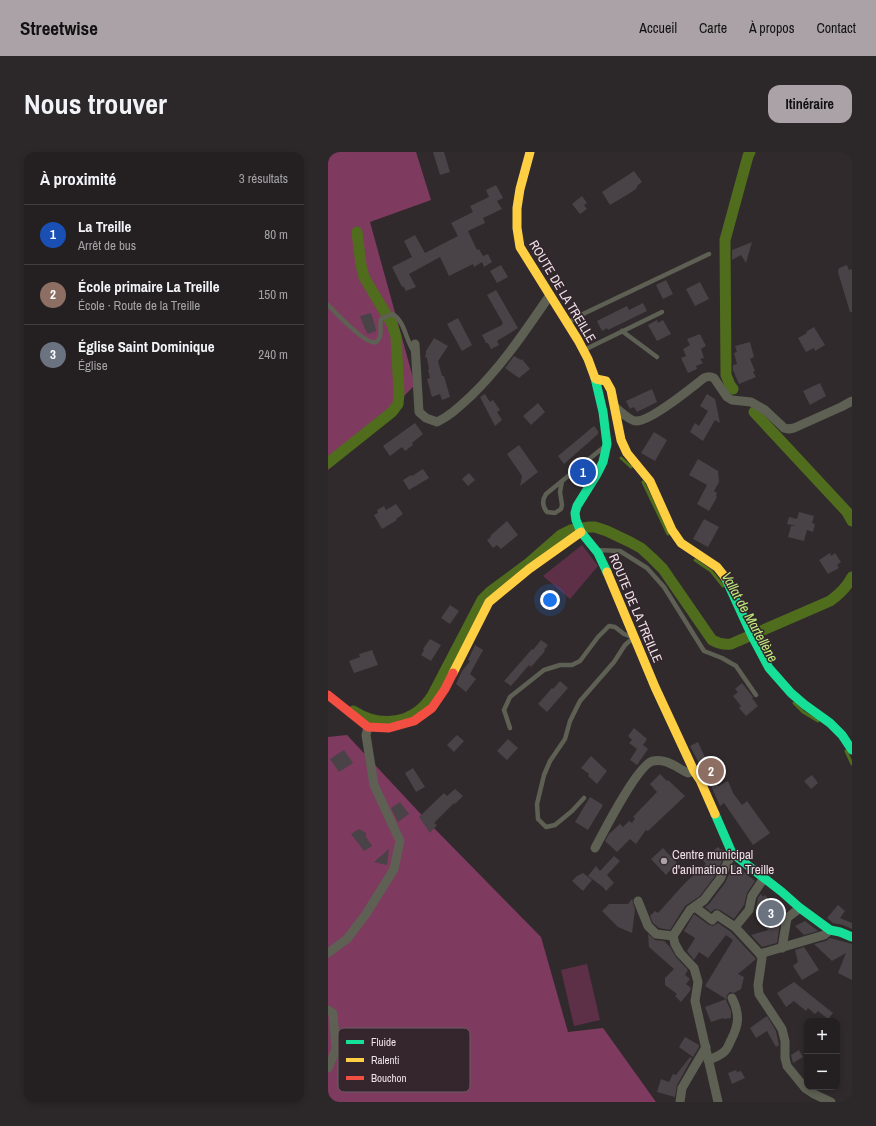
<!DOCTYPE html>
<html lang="fr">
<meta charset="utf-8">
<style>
:root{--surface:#242022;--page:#2c282a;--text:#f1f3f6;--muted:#a3a3a5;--line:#413e40;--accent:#aaa2a6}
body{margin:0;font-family:"Archivo Narrow",sans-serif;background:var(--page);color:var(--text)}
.controls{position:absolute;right:12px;bottom:12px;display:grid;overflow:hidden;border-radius:8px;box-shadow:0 2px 6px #0003}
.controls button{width:36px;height:36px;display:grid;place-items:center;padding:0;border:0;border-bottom:1px solid var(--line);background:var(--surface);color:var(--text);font:20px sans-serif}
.you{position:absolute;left:222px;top:448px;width:14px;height:14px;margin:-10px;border:3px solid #fff;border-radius:50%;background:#1a73e8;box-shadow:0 0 0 6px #1a73e833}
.badge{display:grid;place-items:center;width:26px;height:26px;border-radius:50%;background:var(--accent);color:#fff;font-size:13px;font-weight:700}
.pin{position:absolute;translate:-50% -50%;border:2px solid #fff;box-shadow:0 1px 4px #0006}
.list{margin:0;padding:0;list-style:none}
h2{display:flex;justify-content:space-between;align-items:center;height:52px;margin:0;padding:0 16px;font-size:17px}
h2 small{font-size:13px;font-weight:400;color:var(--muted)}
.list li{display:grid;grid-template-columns:26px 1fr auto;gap:12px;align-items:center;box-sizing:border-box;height:60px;padding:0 16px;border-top:1px solid var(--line)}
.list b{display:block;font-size:15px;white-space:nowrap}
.list p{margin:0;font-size:13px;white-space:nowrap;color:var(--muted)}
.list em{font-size:13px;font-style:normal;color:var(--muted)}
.map{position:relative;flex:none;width:524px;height:950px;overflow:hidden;border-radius:12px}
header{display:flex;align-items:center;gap:24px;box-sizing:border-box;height:56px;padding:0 20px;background:var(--accent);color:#111}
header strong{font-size:19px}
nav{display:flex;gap:22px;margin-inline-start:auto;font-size:14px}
.intro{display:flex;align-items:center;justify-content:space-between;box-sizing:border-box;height:96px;padding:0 24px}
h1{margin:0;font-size:28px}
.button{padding:10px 18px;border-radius:12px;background:var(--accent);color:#111;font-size:14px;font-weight:700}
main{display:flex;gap:24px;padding:0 24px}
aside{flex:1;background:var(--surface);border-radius:12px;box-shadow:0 2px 6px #0003}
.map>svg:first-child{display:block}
.green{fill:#5d3048}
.forest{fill:#7f3a5f}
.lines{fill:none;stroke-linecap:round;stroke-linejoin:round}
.stream{stroke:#506c1d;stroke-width:3}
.canal{stroke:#506c1d;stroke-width:11}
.building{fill:#494246}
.lane{stroke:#5d6053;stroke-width:4.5}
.street{stroke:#5d6053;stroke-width:9}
.fast{stroke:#16e098;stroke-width:9}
.slow{stroke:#ffcf43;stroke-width:9}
.jam{stroke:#f24e42;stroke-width:9}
.poi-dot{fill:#aaa2a6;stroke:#34262c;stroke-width:1.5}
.labels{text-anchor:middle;stroke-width:3;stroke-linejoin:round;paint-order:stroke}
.street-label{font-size:13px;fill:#ece2e7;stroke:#34262c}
.poi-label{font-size:13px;fill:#ece2e7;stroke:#34262c;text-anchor:start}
.water-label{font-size:14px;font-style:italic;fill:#bdeb7b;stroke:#34262c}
.key{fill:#34262c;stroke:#6b5e64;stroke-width:1}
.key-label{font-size:11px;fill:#ece2e7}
</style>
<header>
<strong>Streetwise</strong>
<nav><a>Accueil</a><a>Carte</a><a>À propos</a><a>Contact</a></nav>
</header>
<div class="intro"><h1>Nous trouver</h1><a class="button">Itinéraire</a></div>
<main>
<aside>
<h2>À proximité<small>3 résultats</small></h2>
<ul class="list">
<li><span class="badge" style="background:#1a4fb4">1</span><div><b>La Treille</b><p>Arrêt de bus</p></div><em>80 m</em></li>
<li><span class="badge" style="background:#8d6e63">2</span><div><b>École primaire La Treille</b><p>École · Route de la Treille</p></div><em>150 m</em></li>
<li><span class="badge" style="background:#6b7280">3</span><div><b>Église Saint Dominique</b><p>Église</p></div><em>240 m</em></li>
</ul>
</aside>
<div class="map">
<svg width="524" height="950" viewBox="0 0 524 950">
<rect width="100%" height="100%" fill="#302a2d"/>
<g class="green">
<polygon points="254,393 270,414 242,447 215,424"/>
<polygon points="259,812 272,868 246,874 233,818"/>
</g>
<g class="forest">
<polygon points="0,0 88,0 103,48 42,70 87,233 20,300 0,318"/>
<polygon points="19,583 104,674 213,785 240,880 275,876 328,950 0,950 0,585"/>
</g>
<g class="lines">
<g class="stream">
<polyline points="293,306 303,315"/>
<polyline points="315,330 340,382"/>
<polyline points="367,408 383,419 395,434"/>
<polyline points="466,551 475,560 490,569"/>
<polyline points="518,599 524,612"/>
</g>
<g class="canal">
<polyline points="405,237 402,233 398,223 397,88 420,4 422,0"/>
<polyline points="426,260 519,360 524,369"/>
<polyline points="0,311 64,260 70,252 71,241 68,185 64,172 36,125 33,113 29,80"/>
<path d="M25 559C53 577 86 572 104 544L154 448 162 440 201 411 233 383 243 378 261 375H267L279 379 302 390 313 396 324 406 335 417 384 488C391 492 396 493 403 492L502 449C512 442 519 435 524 425"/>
</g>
</g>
<g class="building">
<polygon points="105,0 116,0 122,20 112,23"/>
<polygon points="306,19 314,30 310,33 308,37 302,41 282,53 274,40"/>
<polygon points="168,33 175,46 169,49 174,57 155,66 157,71 140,79 149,98 151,97 155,104 160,102 164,110 156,115 154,110 146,115 145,112 121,124 112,105 81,122 88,135 78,139 75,134 74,135 64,115 84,105 76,89 87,83 97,101 130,84 123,71 145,60 142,54 161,45 158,38"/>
<polygon points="254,44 259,51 256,53 259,57 252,62 244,52"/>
<polygon points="424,90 418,111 413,103 404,108 404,98"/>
<polygon points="173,113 180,125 169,131 162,119"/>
<polygon points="519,113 521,118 524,117 524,160 522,160 510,120 511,116"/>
<polygon points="338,128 345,142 335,147 328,133"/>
<polygon points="372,130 381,147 367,154 358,137"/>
<polygon points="168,138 190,176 169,189 171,193 163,197 160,191 158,191 154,183 174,173 174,172 175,171 159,143"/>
<polygon points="315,151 319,159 280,178 279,176 274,179 269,169 299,154 301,158"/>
<polygon points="43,161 47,174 48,179 40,182 37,177 32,164"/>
<polygon points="130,166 144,193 134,199 119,172"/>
<polygon points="329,168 330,171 335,168 343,182 329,189 320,173"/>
<polygon points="486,175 497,193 487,199 486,196 478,200 470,186 479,181 478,180"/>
<polygon points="372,182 378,194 373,197 376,206 372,207 375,211 368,214 369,217 360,221 353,206 358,204 355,197 362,193 359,187"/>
<polygon points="106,186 120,194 110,209 114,224 116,224 122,245 114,248 112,242 104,245 99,227 102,226 100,218 101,217 99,206 97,205 98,202 98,199"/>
<polygon points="422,190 426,205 422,207 427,219 425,220 428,225 411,232 405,218 405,213 409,212 406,201 409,200 407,194"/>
<polygon points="186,204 193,208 194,207 202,217 191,226 177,216"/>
<polygon points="492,231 498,244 482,253 475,239"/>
<polygon points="324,237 329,250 309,260 306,255 302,257 298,249"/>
<polygon points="157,242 162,250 165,248 172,258 169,260 174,268 167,274 152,245"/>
<polygon points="379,242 387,247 392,271 387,268 375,289 362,280 367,271 371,274 380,259 372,254"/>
<polygon points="210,251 217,260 203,273 195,264"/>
<polygon points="87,271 95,282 84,291 85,293 77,299 74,295 62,304 55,294"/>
<polygon points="266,274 270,279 270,282 236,312 230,304"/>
<polygon points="326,280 339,288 327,309 313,301"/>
<polygon points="191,293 210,320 192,334 194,324 179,302"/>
<polygon points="370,307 390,319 391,330 386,339 389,341 388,344 389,345 381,359 369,352 379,333 361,323"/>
<polygon points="95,317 101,326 81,338 75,328 83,323 84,324"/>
<polygon points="141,321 147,328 140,334 134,327"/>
<polygon points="68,352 75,362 68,367 69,368 54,377 46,363 50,361 49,358 56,354 58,358"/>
<polygon points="471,360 486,364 484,371 487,372 485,380 479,378 476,389 460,385 463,374 468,374 459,372 461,365 469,367"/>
<polygon points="376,367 391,375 380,395 365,387"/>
<polygon points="179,369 190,383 173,397 169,393 165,396 159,388 163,385 162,384"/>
<polygon points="502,401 503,404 507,401 513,410 509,413 511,416 500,422 491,408"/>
<polygon points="122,453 131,459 122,472 113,466"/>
<polygon points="102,487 113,493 103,509 93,503 96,498 95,497"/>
<polygon points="213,488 220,493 216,498 217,499 203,515 201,513 183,534 176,529 204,497 205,498"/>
<polygon points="147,493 155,498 142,522 148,527 138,540 128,532 134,519 142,509 140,508"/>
<polygon points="44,498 50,513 26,521 21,509 32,505 31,502"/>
<polygon points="232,529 240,536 219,560 210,552 224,536 225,537"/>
<polygon points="414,531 425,545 424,546 430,554 418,564 411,556 413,554 405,544 410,540 407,537"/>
<polygon points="306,576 319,587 315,593 320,597 309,613 302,608 309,597 301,591 304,588 300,584"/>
<polygon points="129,583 136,589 126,600 119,593"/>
<polygon points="180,587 190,596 179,608 169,599"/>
<polygon points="370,590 390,634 400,629 405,641 414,653 419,649 442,681 425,693 396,651 392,654 379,625 373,615 362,594"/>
<polygon points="16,598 25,611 11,620 2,607"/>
<polygon points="263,604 279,619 269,632 260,624 261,622 253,616"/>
<polygon points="85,616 97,635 88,640 77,621"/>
<polygon points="332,622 339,629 340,628 357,644 320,679 318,678 308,692 302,687 289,700 277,689 281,682 292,672 295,675 301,669 304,671 307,666 305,665 329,640 322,632"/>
<polygon points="484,623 490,631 483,637 476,629"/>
<polygon points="127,637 135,644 127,652 126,651 106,671 109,673 102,681 91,665 116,641 119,644"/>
<polygon points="262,645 275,653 260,678 247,670"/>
<polygon points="72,650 81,662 70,670 63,656"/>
<polygon points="31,677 38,681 38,685 44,694 36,699 23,682"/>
<polygon points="390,695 393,698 394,697 397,703 387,724 372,744 357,754 342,778 331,776 325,771 322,764 327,759 330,761 357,731 378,712 375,708"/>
<polygon points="335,696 349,711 338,723 323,707"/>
<polygon points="61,697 59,713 46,710"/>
<polygon points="286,704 292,709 279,723 286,731 278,739 275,735 260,724 268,714 272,719"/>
<polygon points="406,712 427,729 419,741 416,753 406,767 392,758 387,757 383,760 377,755 381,752 397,731"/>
<polygon points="255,721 264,728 255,739 244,729 249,724"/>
<polygon points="433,742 435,745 437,743 446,754 452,749 459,758 455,761 453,765 449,791 434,795 423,783 440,778 427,760 430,746"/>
<polygon points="304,747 307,758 304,781 290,775 274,759 281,752 300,752"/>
<polygon points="510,753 517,759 512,766 524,771 524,777 515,773 505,771 499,766"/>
<polygon points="366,762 381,773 385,774 390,771 403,780 428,807 410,822 416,825 413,837 406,841 402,840 399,843 398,848 403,859 403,866 396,867 395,866 383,870 377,855 398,847 377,834 405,788 398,783 380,806 371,800 366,808 359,799 367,786 356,779"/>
<polygon points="477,769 490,779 476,783 467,774"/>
<polygon points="320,782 327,788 336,789 342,795 348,805 360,818 357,823 362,827 358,832 363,836 362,839 353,850 347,844 349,842 337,833 337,826 346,817 321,795"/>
<polygon points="502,786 524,792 524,828 510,821 518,801 504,809 486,792 498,789"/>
<polygon points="476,795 491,818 474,828 465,814 470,810 467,798"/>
<polygon points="466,830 505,861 500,867 490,859 487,862 480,856 478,859 466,849 458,855 449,841"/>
<polygon points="439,864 448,879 451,893 448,895 439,879 428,886 422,876"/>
<polygon points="357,885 371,893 371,895 365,905 351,895"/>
<polygon points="471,898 475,905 465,911 463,903"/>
<polygon points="362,905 364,906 349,933 347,945 329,940 333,927 341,930 345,922 348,923"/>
<polygon points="408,918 409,920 413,919 417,926 404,932 400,921"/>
</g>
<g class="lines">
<g class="lane">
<path d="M0 153C7 160 35 190 45 190 47 191 49 190 50 188 55 183 51 173 53 167L62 163 65 162C77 170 78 189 86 200"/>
<polyline points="239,171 255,162 381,102"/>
<polyline points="294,179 329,205"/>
<polyline points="256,198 334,160"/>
<path d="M234 329 232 340 234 353 233 357 227 361 219 360C214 354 214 348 218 342L276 295"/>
<polyline points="269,398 292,399 319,416 336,435 376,499 394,506 408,514 428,543"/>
<polyline points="182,576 176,558 182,545 216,518 232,513 244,513 252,509 270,485 281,474 287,475 296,482 304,485"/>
<polyline points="256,646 244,659 227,673 218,675 210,667 209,652 216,623 222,609 237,587 242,569 252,549 286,510 297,493 305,486"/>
</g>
<g class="street">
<path d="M87 192 91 260 98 266 109 270C123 263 131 255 143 244 174 214 198 178 222 143"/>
<path d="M287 255C292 259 302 269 308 269 322 270 363 236 376 226 380 224 382 224 386 226L399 245 404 248 423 250 437 258 453 273 456 276 461 277 466 276 513 255 524 249"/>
<path d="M267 696C275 681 310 612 325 609 338 606 349 616 360 621L366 619"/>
<polyline points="310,749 320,774 328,782 345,784"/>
<polyline points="367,755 384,768 389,763 407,775"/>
<polyline points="502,778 496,783 432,802 434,806 430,833 431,842 454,877 457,889 457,906 459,914 477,936 486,942 503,950"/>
<polyline points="345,784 347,792 352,801 366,816 370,830 367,849 390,950"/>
<polyline points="345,784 362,758 376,748 392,727 404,701"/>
<polyline points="454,796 459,766 472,756"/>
<polyline points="0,801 19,787 38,762 66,717 72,689 46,633 38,583 40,575"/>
<polyline points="432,802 407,775 421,758 424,744 436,726"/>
<polyline points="0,858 5,861 8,897 0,916"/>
<path d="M380 908C386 906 392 904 397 899 400 896 401 892 403 888 411 873 412 862 404 846"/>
<polyline points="352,950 354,936 378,895"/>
</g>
<g class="fast">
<polyline points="267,226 275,260 279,292 275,310 269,322 249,354 247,361 248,368 253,380 270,401 279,420"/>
<polyline points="397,425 425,486 441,516 463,541 477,553 502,571 514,583 524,598"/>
<polyline points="387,662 404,701 454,740 472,756 502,778 512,780 524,785"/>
</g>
<g class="slow">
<polyline points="202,0 192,37 189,56 189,76 192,95 250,188 260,207 267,226"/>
<polyline points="268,227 278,229 283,238 293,288 299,301 322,329 344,378 353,391 389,415 397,425"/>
<polyline points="279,420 327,535 366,619 372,628 387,662"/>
<polyline points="125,521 161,450 201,417 253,380"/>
</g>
<polyline class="jam" points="0,543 40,575 61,576 86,569 104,556 117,537 125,521"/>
</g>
<circle class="poi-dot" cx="336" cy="709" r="4"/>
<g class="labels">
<g class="street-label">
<text transform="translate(235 139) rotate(59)" y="5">ROUTE DE LA TREILLE</text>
<text transform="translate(308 456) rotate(67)" y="5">ROUTE DE LA TREILLE</text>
</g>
<g class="poi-label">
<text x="344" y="707">Centre municipal<tspan x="344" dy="15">d'animation La Treille</tspan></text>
</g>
<g class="water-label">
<text transform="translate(422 465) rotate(61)" y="5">Vallat de Martellène</text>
</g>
</g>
<rect x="10" y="876" width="132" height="64" rx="6" class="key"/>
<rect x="18" y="888" width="18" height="4" fill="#16e098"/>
<rect x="18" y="906" width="18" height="4" fill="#ffcf43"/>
<rect x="18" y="924" width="18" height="4" fill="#f24e42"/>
<g class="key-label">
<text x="43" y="894">Fluide</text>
<text x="43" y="912">Ralenti</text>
<text x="43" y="930">Bouchon</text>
</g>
</svg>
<div class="controls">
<button>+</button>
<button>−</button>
</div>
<div class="you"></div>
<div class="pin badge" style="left:255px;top:320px;background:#1a4fb4">1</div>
<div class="pin badge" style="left:383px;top:619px;background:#8d6e63">2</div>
<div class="pin badge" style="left:443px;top:761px;background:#6b7280">3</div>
</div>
</main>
